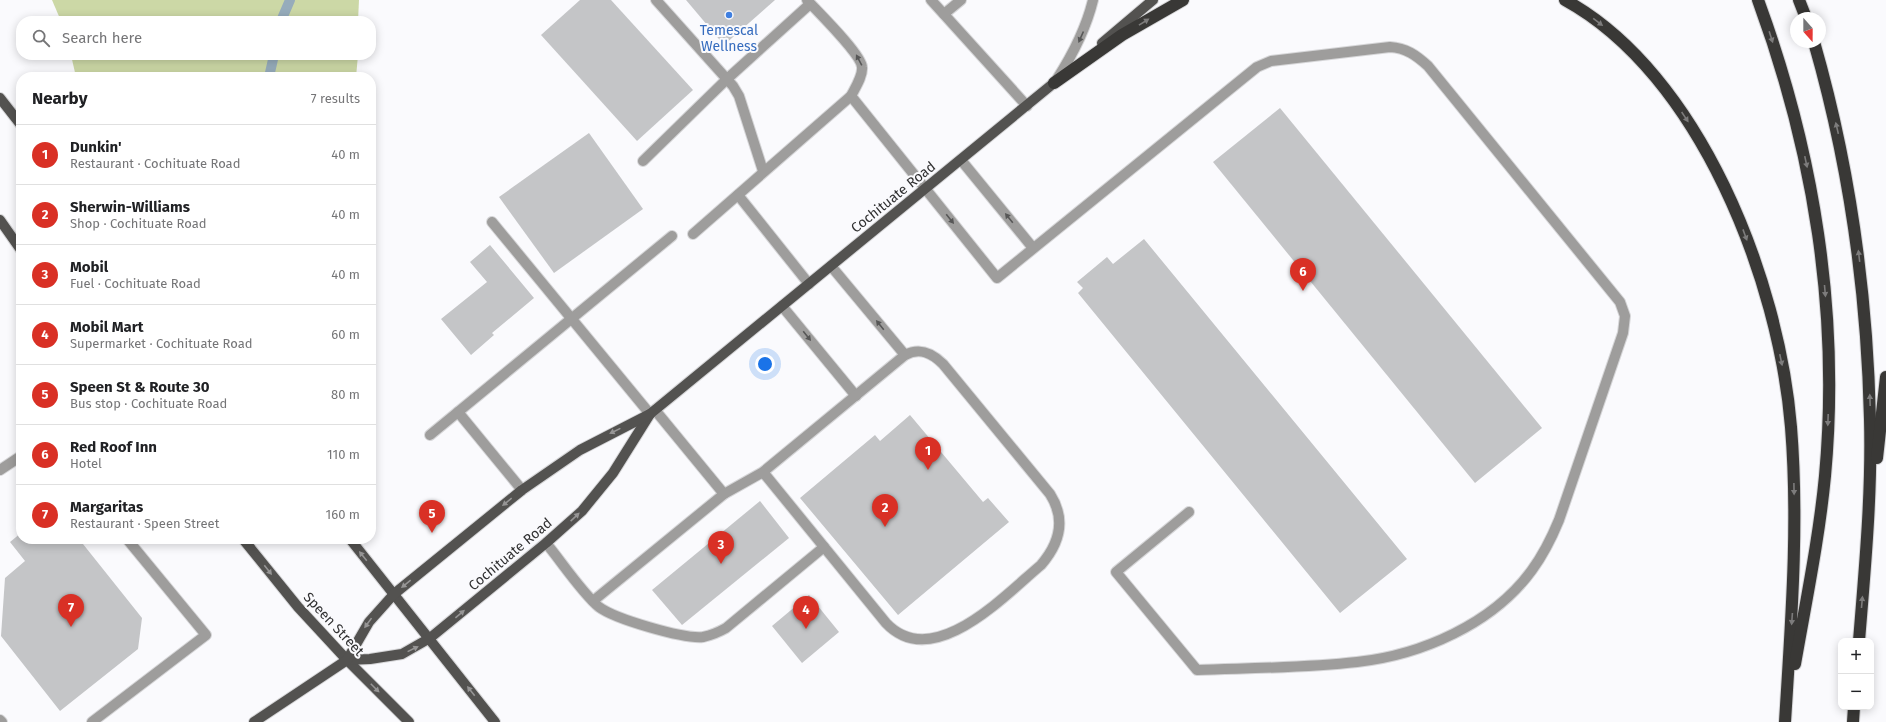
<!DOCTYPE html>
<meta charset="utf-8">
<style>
:root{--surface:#fff;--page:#f2f2f2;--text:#202124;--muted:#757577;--line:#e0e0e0;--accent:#d93025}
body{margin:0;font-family:"Fira Sans",sans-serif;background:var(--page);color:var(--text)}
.controls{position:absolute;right:12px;bottom:12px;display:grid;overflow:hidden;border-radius:8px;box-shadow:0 2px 10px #0003}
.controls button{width:36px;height:36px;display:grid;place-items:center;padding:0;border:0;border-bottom:1px solid var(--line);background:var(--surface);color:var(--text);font:20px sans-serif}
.compass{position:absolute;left:1790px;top:12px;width:36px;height:36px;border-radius:50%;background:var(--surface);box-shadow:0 2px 10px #0003;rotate:159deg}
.you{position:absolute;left:765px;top:364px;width:14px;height:14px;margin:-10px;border:3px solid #fff;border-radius:50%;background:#1a73e8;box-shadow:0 0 0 6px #1a73e833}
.badge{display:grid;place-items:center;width:26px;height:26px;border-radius:50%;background:var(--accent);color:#fff;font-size:13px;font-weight:700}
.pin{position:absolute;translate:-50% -33px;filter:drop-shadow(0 1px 2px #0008)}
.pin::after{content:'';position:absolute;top:21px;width:14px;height:12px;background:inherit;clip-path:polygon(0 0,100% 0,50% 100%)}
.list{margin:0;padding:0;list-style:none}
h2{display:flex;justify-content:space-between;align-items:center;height:52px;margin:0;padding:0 16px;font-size:17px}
h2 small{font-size:13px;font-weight:400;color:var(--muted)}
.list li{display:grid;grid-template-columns:26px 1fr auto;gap:12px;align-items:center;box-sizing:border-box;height:60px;padding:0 16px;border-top:1px solid var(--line)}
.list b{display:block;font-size:15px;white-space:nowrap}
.list p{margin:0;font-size:13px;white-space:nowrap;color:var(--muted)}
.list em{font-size:13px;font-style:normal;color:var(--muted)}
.icon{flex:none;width:22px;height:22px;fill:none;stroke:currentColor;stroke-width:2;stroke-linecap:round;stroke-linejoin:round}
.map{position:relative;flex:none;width:1886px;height:722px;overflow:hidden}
.search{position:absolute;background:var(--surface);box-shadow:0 2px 10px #0003;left:16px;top:16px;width:360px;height:44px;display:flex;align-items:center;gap:10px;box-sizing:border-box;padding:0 14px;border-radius:16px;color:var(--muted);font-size:15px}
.panel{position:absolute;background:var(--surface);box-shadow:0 2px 10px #0003;left:16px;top:72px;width:360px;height:472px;border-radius:16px}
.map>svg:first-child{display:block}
.green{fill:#ccd8a6}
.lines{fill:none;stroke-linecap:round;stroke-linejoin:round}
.stream{stroke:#96acbb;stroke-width:10}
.building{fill:#c4c5c7}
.minor-casing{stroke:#d6d6d8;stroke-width:12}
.major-casing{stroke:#d6d6d8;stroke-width:12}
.highway-casing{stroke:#d6d6d8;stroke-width:14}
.minor{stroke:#9e9d9c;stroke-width:10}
.major{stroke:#535250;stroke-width:10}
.highway{stroke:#393836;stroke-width:12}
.oneway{fill:#7d7c7c}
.oneway2{fill:#575757}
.oneway3{fill:#969595}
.shop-dot{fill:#3f7fe0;stroke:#fafafd;stroke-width:1.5}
.labels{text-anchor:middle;stroke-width:4;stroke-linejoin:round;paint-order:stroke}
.shop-label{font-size:14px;fill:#366cbe;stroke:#fafafd}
.street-label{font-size:14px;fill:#313132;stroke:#fafafd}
</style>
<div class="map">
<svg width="1886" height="722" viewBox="0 0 1886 722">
<rect width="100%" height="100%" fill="#fafafd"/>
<g class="green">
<polygon points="52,0 359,0 358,21 61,21"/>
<polygon points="71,55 358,55 356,77 76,77"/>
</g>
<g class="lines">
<g class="stream">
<polyline points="281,21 290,0"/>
<polyline points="269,77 274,55"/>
</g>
</g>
<g class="building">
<polygon points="580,0 611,0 693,90 637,141 541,35"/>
<polygon points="686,0 775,0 724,45"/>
<polygon points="1280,108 1542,428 1475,483 1213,162"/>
<polygon points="589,133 643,209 554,273 499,197"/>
<polygon points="1144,239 1407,559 1340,613 1078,293 1083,288 1077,282 1107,257 1113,264"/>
<polygon points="490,245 534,298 492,333 494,335 471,355 441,319 487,282 470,262"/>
<polygon points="910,415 983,502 988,498 1009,522 898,615 800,498 875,435 880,441"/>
<polygon points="760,501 789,538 682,625 652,590"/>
<polygon points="21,533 21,539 79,539 142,618 138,649 60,711 1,636 5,578 25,561 10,542"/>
<polygon points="809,595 839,632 802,663 772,626"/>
</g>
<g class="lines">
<g class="minor-casing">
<g id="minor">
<polyline points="656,0 733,86 739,96 763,171"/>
<polyline points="931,0 1027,106"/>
<polyline points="944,14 961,0"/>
<path d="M1057 79C1073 54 1086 29 1093 0"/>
<path d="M851 96 997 278 1257 67 1271 61 1390 47C1406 48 1416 55 1428 66L1620 302 1625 316 1623 333 1559 520C1552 537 1543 555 1532 570 1493 624 1421 655 1357 662 1304 668 1250 668 1197 670L1116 572 1189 512"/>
<polyline points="961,160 1033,248"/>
<polyline points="643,161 727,79 810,4"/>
<polyline points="738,195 809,284"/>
<polyline points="492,222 650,414"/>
<path d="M693 234 851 96C855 88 863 76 862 67 861 54 818 12 807 0"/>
<polyline points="831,266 905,355"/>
<polyline points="782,306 856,396"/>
<polyline points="655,410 724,494"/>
<polyline points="458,412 522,490"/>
<polyline points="430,435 672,236"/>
<polyline points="0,470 21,456"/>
<path d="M546 543C561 561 582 593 599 607 615 619 683 639 703 637 712 635 719 632 726 628L824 547"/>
<path d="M593 601 724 494 763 472 905 355C920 347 932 353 943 364L1050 494C1066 519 1060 543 1041 565 1005 595 933 673 886 623L763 472"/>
<polyline points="0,720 2,722"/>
<polyline points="92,722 206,635 127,539"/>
</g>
</g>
<g class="major-casing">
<g id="major">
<polyline points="1102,43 1153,0"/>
<polyline points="0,98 21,125"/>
<polyline points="0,220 21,250"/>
<polyline points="243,539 298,607 347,660 409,722"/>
<polyline points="350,539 495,722"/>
<polyline points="347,660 370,659 402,654 430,638 546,543 582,511 613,473 650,414"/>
<polyline points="254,722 347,660 369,622 394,594 522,490 580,450 650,414 1060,78"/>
</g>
</g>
<g class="highway-casing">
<g id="highway">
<path d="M1565 0C1700 74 1779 280 1791 427 1799 525 1791 624 1785 722"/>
<path d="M1758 0C1814 152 1840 314 1825 476 1819 539 1806 601 1795 664"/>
<polyline points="1799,0 1806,18"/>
<path d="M1814 42C1850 167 1867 290 1870 419 1872 493 1865 567 1859 641"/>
<polyline points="1054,83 1122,35 1183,0"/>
<polyline points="1877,458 1886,377"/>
<polyline points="1853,722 1854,707"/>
</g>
</g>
<use href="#minor" class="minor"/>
<use href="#major" class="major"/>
<use href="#highway" class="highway"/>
</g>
<defs><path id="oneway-solid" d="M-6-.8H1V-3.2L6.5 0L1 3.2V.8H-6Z"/></defs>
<g class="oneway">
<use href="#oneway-solid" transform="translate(1144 22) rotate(-32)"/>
<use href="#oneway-solid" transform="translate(1598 22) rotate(37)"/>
<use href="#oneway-solid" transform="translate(1771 37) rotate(72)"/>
<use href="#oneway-solid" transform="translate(1685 117) rotate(56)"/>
<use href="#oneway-solid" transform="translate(1837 128) rotate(-103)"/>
<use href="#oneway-solid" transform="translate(1806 162) rotate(78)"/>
<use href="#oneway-solid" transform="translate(1745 235) rotate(70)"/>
<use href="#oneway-solid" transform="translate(1859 256) rotate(-97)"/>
<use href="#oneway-solid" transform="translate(1825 291) rotate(85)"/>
<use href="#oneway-solid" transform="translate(1781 360) rotate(78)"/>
<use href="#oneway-solid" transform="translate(1870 400) rotate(-92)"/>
<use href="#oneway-solid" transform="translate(1828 420) rotate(92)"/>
<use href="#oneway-solid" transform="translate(1794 489) rotate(89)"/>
<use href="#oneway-solid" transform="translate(1862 602) rotate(-85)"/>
<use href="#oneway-solid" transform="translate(1792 619) rotate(94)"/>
</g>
<g class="oneway2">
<use href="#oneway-solid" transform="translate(1081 37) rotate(114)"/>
<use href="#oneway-solid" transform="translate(859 60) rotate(-118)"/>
<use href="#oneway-solid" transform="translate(1009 218) rotate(-129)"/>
<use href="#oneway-solid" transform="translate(950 219) rotate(51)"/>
<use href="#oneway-solid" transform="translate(880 325) rotate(-129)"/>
<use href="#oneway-solid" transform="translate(807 336) rotate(51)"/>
</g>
<g class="oneway3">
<use href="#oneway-solid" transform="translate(615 431) rotate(154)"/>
<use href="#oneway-solid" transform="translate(507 502) rotate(141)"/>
<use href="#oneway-solid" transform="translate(575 517) rotate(-43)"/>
<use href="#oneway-solid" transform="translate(363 556) rotate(-129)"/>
<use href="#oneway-solid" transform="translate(268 570) rotate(52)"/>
<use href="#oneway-solid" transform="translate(406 584) rotate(141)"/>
<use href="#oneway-solid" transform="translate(460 614) rotate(-40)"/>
<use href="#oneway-solid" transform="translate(368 623) rotate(126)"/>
<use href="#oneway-solid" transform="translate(413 649) rotate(-26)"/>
<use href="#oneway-solid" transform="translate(375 688) rotate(45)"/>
<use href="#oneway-solid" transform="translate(471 691) rotate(-128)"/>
</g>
<circle class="shop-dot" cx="729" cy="15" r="4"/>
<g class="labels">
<g class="shop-label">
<text x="729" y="35">Temescal<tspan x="729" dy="16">Wellness</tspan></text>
</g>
<g class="street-label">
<text transform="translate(893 197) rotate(-39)" y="5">Cochituate Road</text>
<text transform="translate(510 554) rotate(-40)" y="5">Cochituate Road</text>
<text transform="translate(334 624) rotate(47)" y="5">Speen Street</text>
</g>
</g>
</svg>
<div class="controls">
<button>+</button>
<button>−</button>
</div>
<svg class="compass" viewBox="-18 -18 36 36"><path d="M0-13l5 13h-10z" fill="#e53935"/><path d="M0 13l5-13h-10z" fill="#757577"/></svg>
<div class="you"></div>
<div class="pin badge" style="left:928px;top:470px">1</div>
<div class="pin badge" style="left:885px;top:527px">2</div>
<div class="pin badge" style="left:721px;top:564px">3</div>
<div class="pin badge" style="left:806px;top:629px">4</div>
<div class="pin badge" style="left:432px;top:533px">5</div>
<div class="pin badge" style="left:1303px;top:291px">6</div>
<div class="pin badge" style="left:71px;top:627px">7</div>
<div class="search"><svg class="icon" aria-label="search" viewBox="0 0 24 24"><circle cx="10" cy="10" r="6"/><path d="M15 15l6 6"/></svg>Search here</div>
<section class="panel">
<h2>Nearby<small>7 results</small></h2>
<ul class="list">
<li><span class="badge">1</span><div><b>Dunkin'</b><p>Restaurant · Cochituate Road</p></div><em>40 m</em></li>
<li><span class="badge">2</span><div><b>Sherwin-Williams</b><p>Shop · Cochituate Road</p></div><em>40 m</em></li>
<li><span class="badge">3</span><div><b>Mobil</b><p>Fuel · Cochituate Road</p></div><em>40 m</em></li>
<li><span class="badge">4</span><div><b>Mobil Mart</b><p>Supermarket · Cochituate Road</p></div><em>60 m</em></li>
<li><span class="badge">5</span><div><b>Speen St &amp; Route 30</b><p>Bus stop · Cochituate Road</p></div><em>80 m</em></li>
<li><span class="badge">6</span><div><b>Red Roof Inn</b><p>Hotel</p></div><em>110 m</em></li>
<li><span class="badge">7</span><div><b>Margaritas</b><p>Restaurant · Speen Street</p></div><em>160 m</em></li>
</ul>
</section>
</div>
